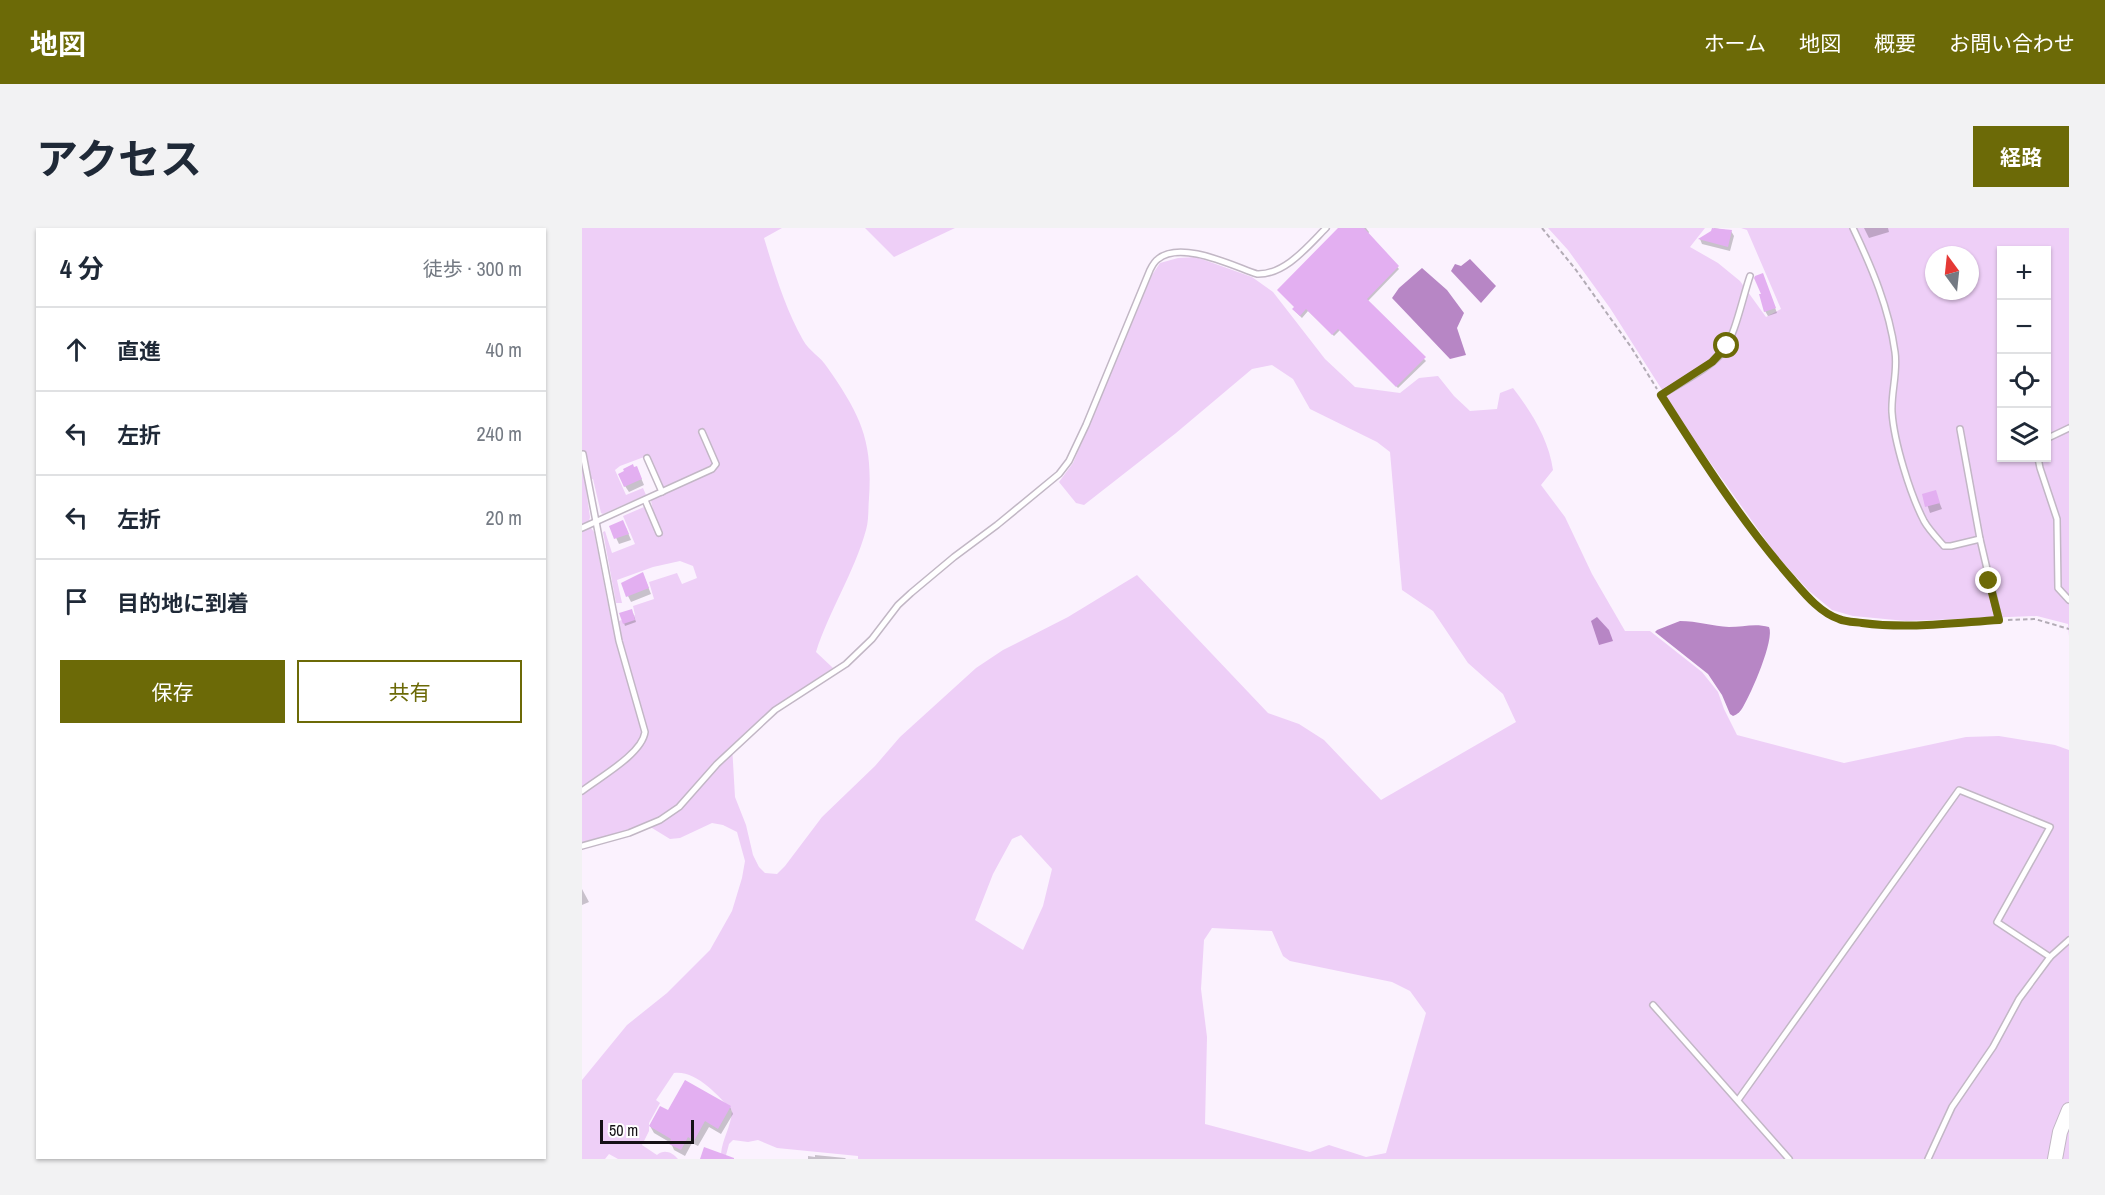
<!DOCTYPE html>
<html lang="ja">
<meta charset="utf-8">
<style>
:root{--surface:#fff;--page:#f2f2f3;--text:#1f2937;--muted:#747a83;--line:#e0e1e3;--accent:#6c6a07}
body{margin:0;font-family:"Archivo Narrow","Noto Sans JP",sans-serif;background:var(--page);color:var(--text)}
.controls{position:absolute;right:18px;top:18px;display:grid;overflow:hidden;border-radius:0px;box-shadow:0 2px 4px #0004}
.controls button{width:54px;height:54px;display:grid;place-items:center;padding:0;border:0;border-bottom:2px solid var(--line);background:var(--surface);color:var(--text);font:30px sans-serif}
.compass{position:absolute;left:1343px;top:18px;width:54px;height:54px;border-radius:50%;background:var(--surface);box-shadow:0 2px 4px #0004;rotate:345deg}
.scale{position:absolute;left:18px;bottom:15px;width:94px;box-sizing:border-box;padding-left:6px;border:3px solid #151116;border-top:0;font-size:16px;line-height:21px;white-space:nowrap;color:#151116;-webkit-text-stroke:4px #fff;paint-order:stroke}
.stop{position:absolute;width:18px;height:18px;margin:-14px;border:4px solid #6c6a07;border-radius:50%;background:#fff}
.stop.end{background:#6c6a07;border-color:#fff;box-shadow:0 2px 6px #0008}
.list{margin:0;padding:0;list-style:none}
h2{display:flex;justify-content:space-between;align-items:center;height:78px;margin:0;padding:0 24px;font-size:26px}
h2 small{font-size:20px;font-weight:400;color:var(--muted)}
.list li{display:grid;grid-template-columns:39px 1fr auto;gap:18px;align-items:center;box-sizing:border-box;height:84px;padding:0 24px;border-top:2px solid var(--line)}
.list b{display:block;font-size:22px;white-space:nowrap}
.list em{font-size:20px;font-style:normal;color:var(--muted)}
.actions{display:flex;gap:12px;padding:18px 24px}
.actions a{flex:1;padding:14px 0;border:2px solid var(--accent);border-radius:0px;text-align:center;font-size:21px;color:var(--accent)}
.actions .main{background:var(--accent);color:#fff}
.icon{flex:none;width:33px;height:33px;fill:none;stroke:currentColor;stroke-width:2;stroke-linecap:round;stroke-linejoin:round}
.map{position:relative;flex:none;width:1487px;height:931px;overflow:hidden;border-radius:0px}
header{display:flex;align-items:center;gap:36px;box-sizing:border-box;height:84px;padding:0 30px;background:var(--accent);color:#fff}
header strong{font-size:28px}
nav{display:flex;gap:33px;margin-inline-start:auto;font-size:21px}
.intro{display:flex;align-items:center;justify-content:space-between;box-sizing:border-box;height:144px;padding:0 36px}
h1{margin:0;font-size:42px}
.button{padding:15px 27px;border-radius:0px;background:var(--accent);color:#fff;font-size:21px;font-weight:700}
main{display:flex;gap:36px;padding:0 36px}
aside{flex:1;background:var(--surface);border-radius:0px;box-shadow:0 2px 4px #0004}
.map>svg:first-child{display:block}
.green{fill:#eecff7;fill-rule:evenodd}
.water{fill:#b786c5}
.shadow{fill:#0003}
.building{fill:#e3aff1}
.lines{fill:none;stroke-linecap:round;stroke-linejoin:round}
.service-casing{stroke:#c2b7c5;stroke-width:8}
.tertiary-casing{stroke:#c2b7c5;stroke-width:16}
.path{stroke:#b3acb6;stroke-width:2;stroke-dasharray:4.5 3;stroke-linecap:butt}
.service{stroke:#fff;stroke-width:5}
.tertiary{stroke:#fff;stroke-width:14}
.route{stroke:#6c6a07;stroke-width:8}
</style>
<header>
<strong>地図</strong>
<nav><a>ホーム</a><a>地図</a><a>概要</a><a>お問い合わせ</a></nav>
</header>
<div class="intro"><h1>アクセス</h1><a class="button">経路</a></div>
<main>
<aside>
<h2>4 分<small>徒歩 · 300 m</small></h2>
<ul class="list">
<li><svg class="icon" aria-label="ahead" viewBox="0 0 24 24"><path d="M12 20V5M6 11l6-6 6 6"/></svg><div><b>直進</b></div><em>40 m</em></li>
<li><svg class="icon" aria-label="left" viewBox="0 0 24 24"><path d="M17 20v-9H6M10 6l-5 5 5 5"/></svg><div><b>左折</b></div><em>240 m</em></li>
<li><svg class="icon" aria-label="left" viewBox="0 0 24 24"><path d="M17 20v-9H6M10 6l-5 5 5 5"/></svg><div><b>左折</b></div><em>20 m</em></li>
<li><svg class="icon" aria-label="arrive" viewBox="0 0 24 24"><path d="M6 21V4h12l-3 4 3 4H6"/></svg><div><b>目的地に到着</b></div></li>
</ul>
<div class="actions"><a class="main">保存</a><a>共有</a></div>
</aside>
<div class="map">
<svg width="1487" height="931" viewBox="0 0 1487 931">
<rect width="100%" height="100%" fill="#fbf2fe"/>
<g class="green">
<path d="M0 0H200L182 10C193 46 203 80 221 112 227 123 239 129 245 139 278 186 291 212 287 270 286 281 287 292 284 302 272 345 247 383 234 424L251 440 192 479 150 517 153 569 164 597 171 627 177 639 183 645 195 646 203 638 240 589 293 538 318 509 394 440 421 422 486 389 555 347 686 485 717 496 742 512 799 572 934 494 921 466 886 435 851 383 820 362 808 224 795 214 728 181 711 151 690 137 670 141 594 205 502 277 494 275 477 254 491 235 570 47 578 35 596 30 614 29 670 49 691 64 743 131 773 159 818 165 837 150 856 148 872 168 888 183 915 181 918 165 931 160C949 183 967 212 971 242L959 257 983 289 1010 346 1043 403H1068L1120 444 1136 464 1142 481 1155 507 1262 535 1384 509 1417 508 1473 517 1487 522V931H276V928L195 920 176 912 166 914 151 912 147 916 143 931 139 926C140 911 149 899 150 883 137 868 114 842 92 845L74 872 78 875 67 895V903L60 917 75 927C82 921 90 924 96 931H36L27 926 23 931H0V852L45 797 85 765 128 722 150 683 160 650 163 633 155 604 141 597 130 595 98 610 88 611 70 600 51 601 0 614V304L9 300 12 304 29 392 37 393 53 387 51 378 72 371 67 354 95 345 100 356 115 350 111 338 98 333 71 339 35 352 40 375H34L21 304 23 303 30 325 53 316 41 288 62 279 70 297 72 287 69 273 80 259 67 230 62 229 38 238 33 242 44 267 61 260 64 267 21 286 19 285 11 251 3 254 8 289 7 294 0 296ZM439 607 470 641 461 678 441 722 393 692 411 646 430 611ZM630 700 690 703 701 728 708 733 810 754 828 763 844 785 804 925 784 929 747 917 728 924 623 896 625 809 619 761 622 712Z"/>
<polygon points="283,0 373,0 312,29"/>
<path d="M966 0H1123L1108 19 1136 35 1158 53 1184 89 1199 81 1165 2 1159 0H1487V408L1486 396 1455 388 1324 393 1271 388 1250 382 1227 363 1195 328 1110 209 1028 80 986 22ZM1420 22H1464V230H1420ZM1352 27H1388V63H1352Z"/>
</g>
<g class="water">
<polygon points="888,31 914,58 899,75 869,43 873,36 879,38"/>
<polygon points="840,40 865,62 882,85 875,100 884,127 868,131 810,70 817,60"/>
<polygon points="1015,389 1027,402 1031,413 1017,417 1009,393"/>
<path d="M1098 393C1115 393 1131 398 1147 399 1161 399 1173 395 1187 399 1193 411 1169 466 1161 479 1158 484 1156 486 1151 488L1148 486 1140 467 1126 446 1073 404 1075 402Z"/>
</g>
<g class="shadow">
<polygon points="758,0 784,0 787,4 786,6 817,41 786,73 844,133 816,160 758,102 752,108 726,83 720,90 713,83"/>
<polygon points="1132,0 1149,3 1152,8 1148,23 1120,16 1118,11 1131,4"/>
<polygon points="1282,0 1306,0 1307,4 1287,10"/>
<polygon points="1181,47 1195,85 1186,88 1183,83"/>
<polygon points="57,245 62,257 47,264 43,258"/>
<polygon points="1353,264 1360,281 1348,285 1342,267"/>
<polygon points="29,299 44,300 49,312 37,316"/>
<polygon points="61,346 69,366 49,374 46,368"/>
<polygon points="51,385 54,394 43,398 42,395"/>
<polygon points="0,661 7,674 0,677"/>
<polygon points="148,879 151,886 139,906 127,899 116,918 110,915 103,928 92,922 89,915 72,905 68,898 87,884"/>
<polygon points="233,927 263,930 264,931 226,931 226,928 233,929"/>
</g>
<g class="building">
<polygon points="756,0 782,0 817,38 785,71 844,129 814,159 756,101 750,107 724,81 718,88 710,81 712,79 695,62"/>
<polygon points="1130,0 1150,2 1146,19 1116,11 1129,3"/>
<polygon points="1181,45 1194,80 1182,84 1177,66 1179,66 1172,50 1173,48"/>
<polygon points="51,236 52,239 55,238 60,251 42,259 36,246 42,243 41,241"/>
<polygon points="1354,262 1358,275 1343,279 1340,266"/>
<polygon points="41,292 47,306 32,311 27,298"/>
<polygon points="61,344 67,360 44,369 39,355"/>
<polygon points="50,381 53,392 41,396 37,385"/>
<polygon points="103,852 149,878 136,901 123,893 112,913 106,909 99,922 87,916 89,911 67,898 78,878 86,882"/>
<polygon points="122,919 152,930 152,931 118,931"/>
</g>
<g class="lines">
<g class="service-casing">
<g id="service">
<path d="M1271 0C1290 40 1307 80 1313 124 1316 144 1309 164 1310 184 1312 214 1328 266 1342 293 1347 302 1355 310 1362 318H1369L1398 311 1417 392"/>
<path d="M1079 167C1098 155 1127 141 1141 124 1153 108 1161 68 1168 48"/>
<polyline points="1378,201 1398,311"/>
<polyline points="1464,211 1487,200"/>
<polyline points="65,230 80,264"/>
<polyline points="1456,230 1458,240 1475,291 1476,360 1487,372"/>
<polyline points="63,272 77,305"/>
<polyline points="0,300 130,241 134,236 120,204"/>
<path d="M0 563C18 549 60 526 63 504L37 413 1 226"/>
<path d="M0 618 47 605 78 592 97 579 135 536 193 482 264 436 290 411 316 377 329 365 372 329 415 297 477 246 487 233 504 197 568 42C570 38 573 33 576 31 599 12 651 38 675 46 703 47 726 18 744 0"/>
<polyline points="1071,777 1207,931"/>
<polyline points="1156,872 1377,562 1468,599 1415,694 1468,729"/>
<polyline points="1346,931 1370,879 1411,819 1437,771 1468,729 1487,712"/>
</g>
</g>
<g class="tertiary-casing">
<polyline id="tertiary" points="1473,931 1478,904 1487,882"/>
</g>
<g class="path">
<polyline points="960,0 994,42 1049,119 1075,161"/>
<path d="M1083 173C1112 218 1212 378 1258 392 1265 394 1274 394 1281 395 1323 400 1365 396 1408 392"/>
<polyline points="1426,392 1453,391 1487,401"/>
</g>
<use href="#service" class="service"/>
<use href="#tertiary" class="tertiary"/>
</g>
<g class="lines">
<path class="route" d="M1145 118 1130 134 1079 167C1119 230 1160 294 1209 350 1222 365 1238 385 1257 391 1264 394 1273 394 1280 395 1326 401 1371 395 1417 392L1407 353"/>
</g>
</svg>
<div class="controls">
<button>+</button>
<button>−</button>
<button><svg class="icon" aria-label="locate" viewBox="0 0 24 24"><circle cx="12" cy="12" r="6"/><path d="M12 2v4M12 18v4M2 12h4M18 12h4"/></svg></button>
<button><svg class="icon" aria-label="layers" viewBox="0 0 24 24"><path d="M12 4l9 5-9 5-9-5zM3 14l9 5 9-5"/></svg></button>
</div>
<svg class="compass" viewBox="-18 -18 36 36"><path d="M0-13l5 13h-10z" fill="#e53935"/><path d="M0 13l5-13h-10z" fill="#747a83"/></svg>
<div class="scale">50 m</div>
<div class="stop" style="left:1145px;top:118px"></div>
<div class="stop end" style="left:1407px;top:353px"></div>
</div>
</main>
